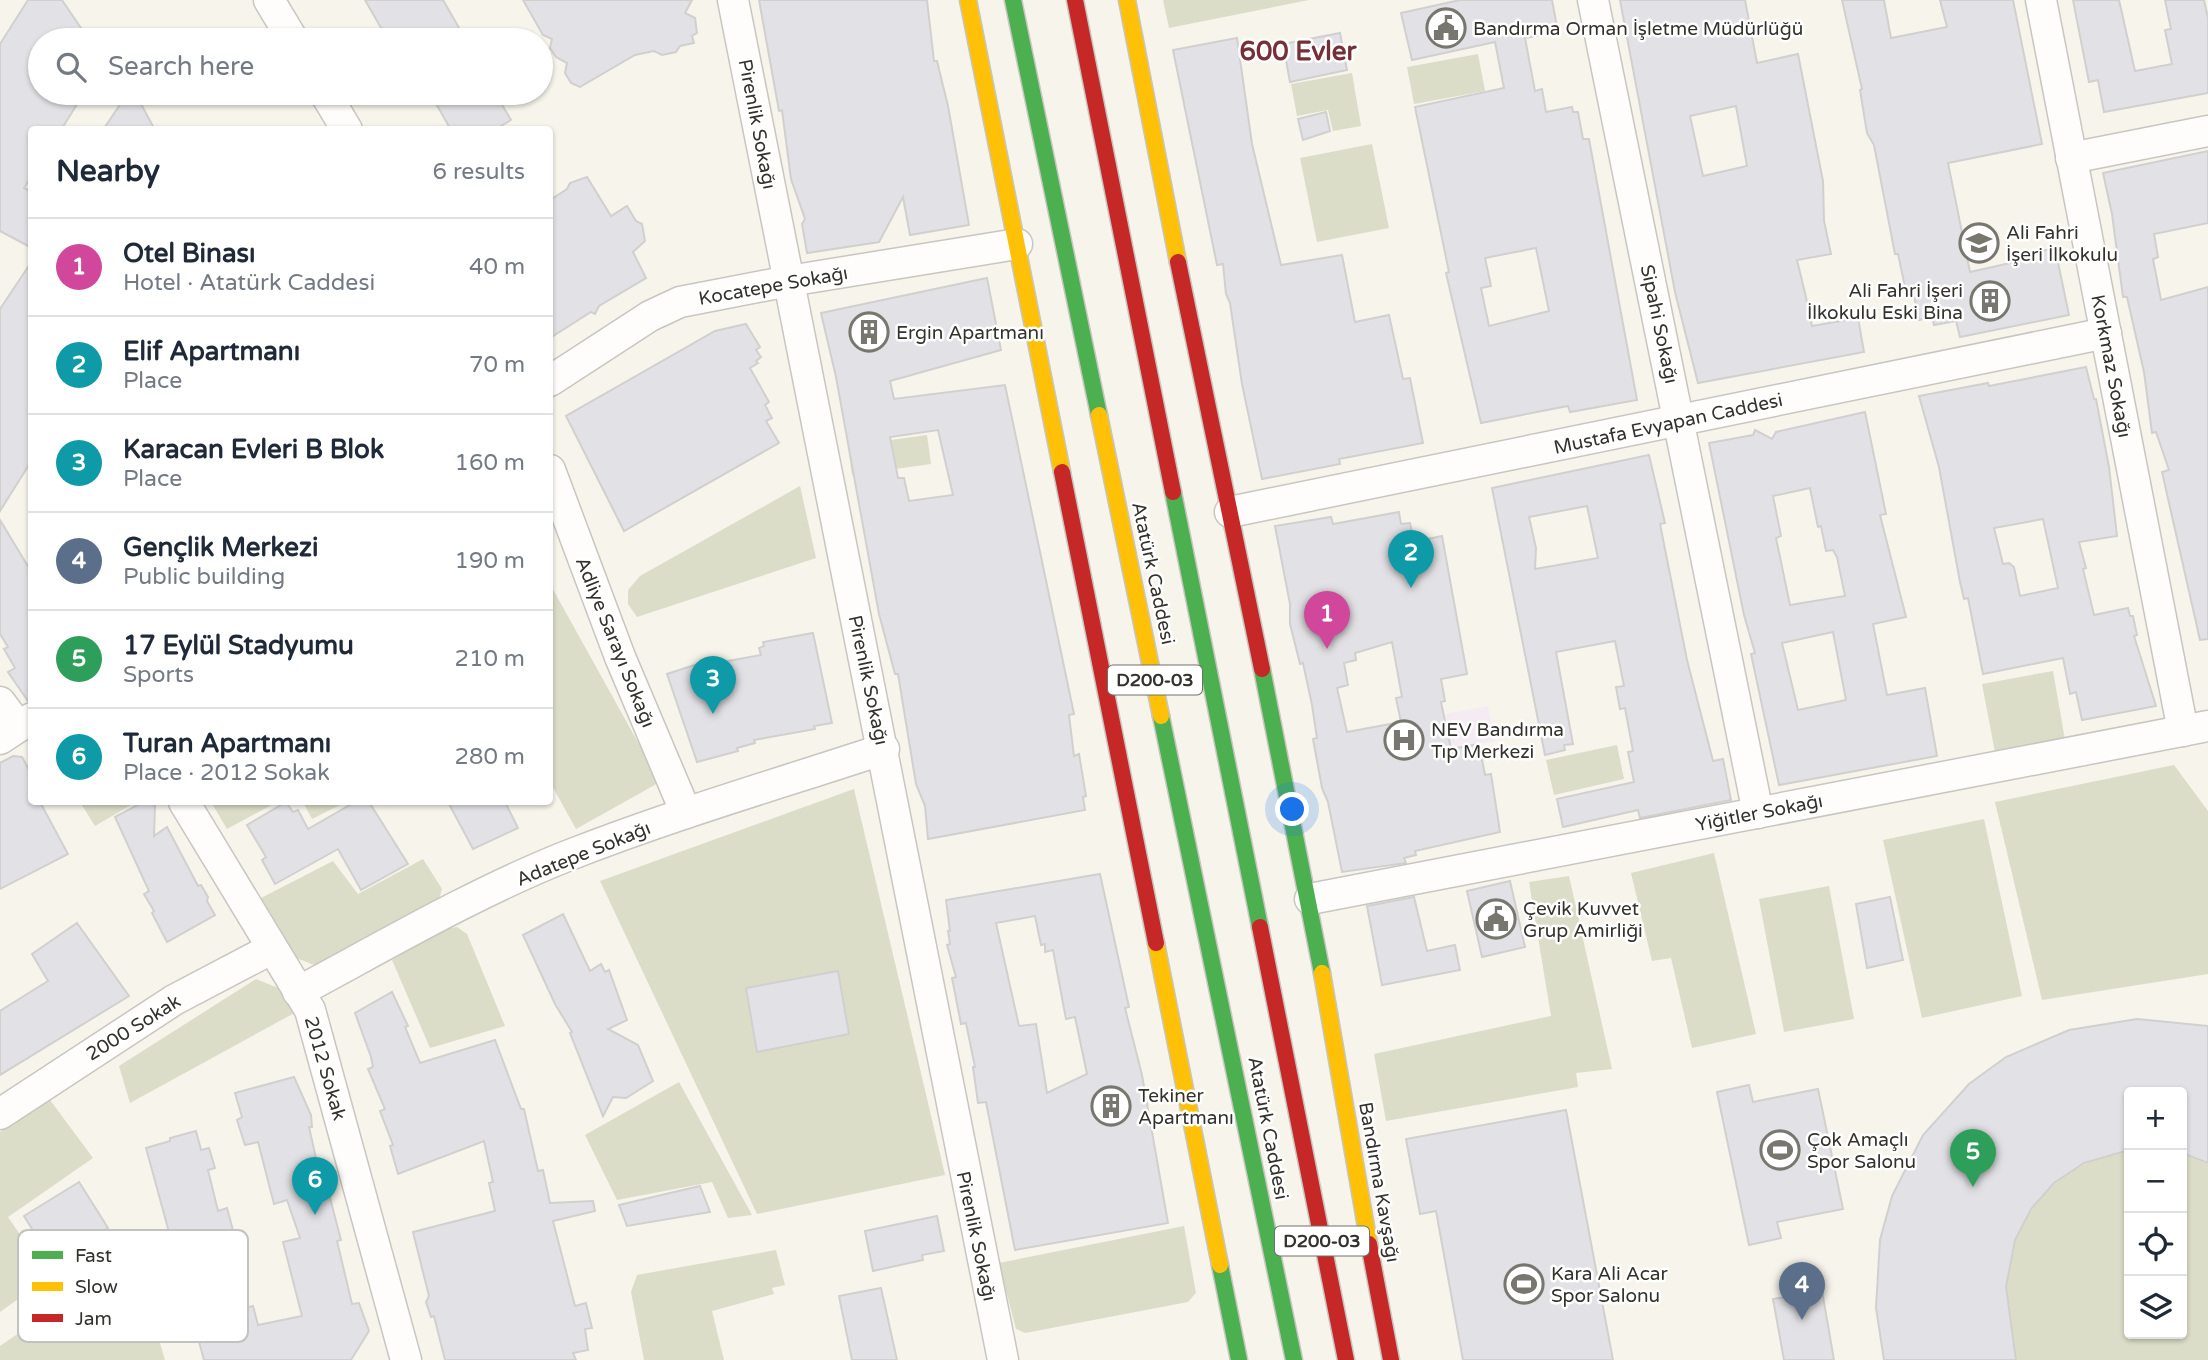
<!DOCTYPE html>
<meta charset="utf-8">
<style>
:root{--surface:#fff;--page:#f6f6f7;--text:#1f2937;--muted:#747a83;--line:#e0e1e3;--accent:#77766f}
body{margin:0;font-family:"Varela Round",sans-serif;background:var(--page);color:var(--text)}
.controls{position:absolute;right:21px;bottom:21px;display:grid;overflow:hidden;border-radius:7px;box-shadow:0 2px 5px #0004}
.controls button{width:63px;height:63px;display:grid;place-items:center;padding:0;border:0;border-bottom:2px solid var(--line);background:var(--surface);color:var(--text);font:35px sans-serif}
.you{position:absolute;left:1293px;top:810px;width:24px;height:24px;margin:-18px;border:5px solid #fff;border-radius:50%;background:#1a73e8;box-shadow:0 0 0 10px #1a73e833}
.badge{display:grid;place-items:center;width:46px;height:46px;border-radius:50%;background:var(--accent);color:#fff;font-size:23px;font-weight:700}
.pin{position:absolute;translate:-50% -58px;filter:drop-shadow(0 2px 4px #0008)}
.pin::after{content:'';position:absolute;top:37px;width:24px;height:21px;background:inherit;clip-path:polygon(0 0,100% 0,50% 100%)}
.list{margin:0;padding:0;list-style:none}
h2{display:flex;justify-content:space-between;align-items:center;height:91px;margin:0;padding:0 28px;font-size:30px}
h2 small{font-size:23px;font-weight:400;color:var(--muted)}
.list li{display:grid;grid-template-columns:46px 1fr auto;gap:21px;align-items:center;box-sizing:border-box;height:98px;padding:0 28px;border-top:2px solid var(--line)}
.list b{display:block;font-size:26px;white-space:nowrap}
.list p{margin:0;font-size:23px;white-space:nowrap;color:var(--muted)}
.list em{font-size:23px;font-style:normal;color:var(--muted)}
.icon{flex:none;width:38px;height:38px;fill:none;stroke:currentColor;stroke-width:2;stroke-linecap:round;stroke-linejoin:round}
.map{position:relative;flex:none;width:2208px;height:1360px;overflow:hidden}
.search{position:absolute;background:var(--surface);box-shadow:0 2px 5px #0004;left:28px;top:28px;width:525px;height:77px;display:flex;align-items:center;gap:18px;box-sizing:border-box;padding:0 24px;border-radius:38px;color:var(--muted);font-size:26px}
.panel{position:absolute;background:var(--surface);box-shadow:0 2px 5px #0004;left:28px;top:126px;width:525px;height:679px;border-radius:7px}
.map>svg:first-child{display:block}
.medical{fill:#f5ecf3}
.green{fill:#dbddc8}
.building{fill:#e2e2e6;stroke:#d1d0cf;stroke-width:2;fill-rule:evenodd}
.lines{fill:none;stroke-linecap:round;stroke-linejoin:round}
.street-casing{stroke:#c8c6c0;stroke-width:33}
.fast-casing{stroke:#c8c6c0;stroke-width:19}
.slow-casing{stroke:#c8c6c0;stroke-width:19}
.jam-casing{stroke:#c8c6c0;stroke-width:19}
.street{stroke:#fefdfc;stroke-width:30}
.fast{stroke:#4caf50;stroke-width:16}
.slow{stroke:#ffc107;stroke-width:16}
.jam{stroke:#c62828;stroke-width:16}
.labels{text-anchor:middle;stroke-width:5;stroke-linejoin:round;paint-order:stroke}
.shield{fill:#fff;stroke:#70706b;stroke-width:2}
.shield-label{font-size:18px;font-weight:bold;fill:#33322c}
.poi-label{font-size:19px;fill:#33322c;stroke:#fff;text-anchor:start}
.street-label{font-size:19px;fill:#33322c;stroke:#fff}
.district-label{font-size:26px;font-weight:bold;fill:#762f37;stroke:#fff}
.key{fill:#fff;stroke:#c2c2c0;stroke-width:2}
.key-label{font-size:19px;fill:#33322c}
</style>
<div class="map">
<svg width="2208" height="1360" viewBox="0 0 2208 1360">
<rect width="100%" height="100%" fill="#f6f4eb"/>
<polygon class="medical" points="1488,706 1495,741 1319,774 1313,739"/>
<g class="green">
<polygon points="1163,0 1309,0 1169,28"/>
<polygon points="1478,54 1485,91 1414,104 1407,67"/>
<polygon points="1352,73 1361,126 1333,131 1328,110 1297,116 1291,84"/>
<polygon points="1372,144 1389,228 1317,242 1300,158"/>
<polygon points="927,435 931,464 852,475 848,446"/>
<polygon points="800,486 816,558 637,617 628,604 628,590 640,576"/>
<polygon points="550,584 660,782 576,829 550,782"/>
<polygon points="2053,671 2065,740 1995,752 1982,684"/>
<polygon points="1617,745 1624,779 1554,795 1546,760"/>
<polygon points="2174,765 2208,811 2208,974 2042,1000 1995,802"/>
<polygon points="854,789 945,1175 757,1214 600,881"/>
<polygon points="80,802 136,802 95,826"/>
<polygon points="211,802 277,802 227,829"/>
<polygon points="303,802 346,802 312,819"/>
<polygon points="1984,819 2022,996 1922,1018 1883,840"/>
<polygon points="1714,853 1756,1034 1692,1048 1671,958 1652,961 1631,873"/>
<polygon points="423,859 442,889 439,900 319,967 294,957 261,898 333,861 358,894"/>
<polygon points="1569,876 1612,1069 1576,1073 1578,1087 1386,1121 1374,1054 1551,1016 1529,882"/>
<polygon points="1829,886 1854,1019 1784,1032 1759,899"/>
<polygon points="457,927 467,934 505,1026 430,1048 392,960 444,929"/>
<polygon points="256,979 278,988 298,1011 130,1103 119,1066"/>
<polygon points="679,1082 752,1215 728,1218 712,1182 617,1200 585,1135"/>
<polygon points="50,1100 93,1158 8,1217 49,1277 0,1312 0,1132"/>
<path d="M2129 1150V1334H2182V1154L2208 1164V1360H2016C2012 1336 2006 1310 2006 1285 2008 1216 2061 1160 2129 1150Z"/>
<polygon points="1184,1226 1196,1293 1188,1302 1025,1333 1016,1329 999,1263"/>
<polygon points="776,1250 785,1285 772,1288 774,1294 712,1311 724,1360 644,1360 631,1292 637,1275"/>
<polygon points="134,1255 165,1360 0,1360 0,1346"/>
</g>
<g class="building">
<polygon points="28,0 62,0 89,40 40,40 40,93 84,93 61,130 32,130 32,176 24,188 32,192 32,248 0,231 0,44"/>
<polygon points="365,0 443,0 466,40 388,40"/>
<polygon points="523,0 692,0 685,13 695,18 697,33 692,36 694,43 680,46 676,52 662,55 654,51 635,55 580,87 571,83 565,73 567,63 556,57 550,48 552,39 543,35"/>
<polygon points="759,0 927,0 934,61 937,61 948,106 969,225 910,235 903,197 879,242 807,253 802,224 805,219 791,179 782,110 779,111"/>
<path d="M1460 0H1552L1558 32 1525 38 1535 91 1542 89 1546 112 1572 107 1573 112H1578L1583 139H1589L1637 400 1570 412 1568 406 1481 423 1446 273 1449 272 1415 107 1504 88 1495 42 1412 60 1401 13ZM1536 248 1549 311 1489 326 1481 288 1491 286 1485 258Z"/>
<path d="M1620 0H1745L1757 63 1798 54 1823 181 1824 221 1831 254 1797 260 1805 293 1812 326 1858 318 1864 352 1698 383 1675 292ZM1736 106 1747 166 1703 176 1690 116Z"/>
<polygon points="1842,0 1884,0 1891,38 1947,27 1940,0 2013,0 2042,144 1948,163 1970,272 2033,258 2033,253 2055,248 2069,315 1960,337 1956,321 1934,325 1932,317 1919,320 1912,286 1905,287 1898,254 1895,254 1874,145 1867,133 1860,90 1862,89"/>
<polygon points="2073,0 2119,0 2135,71 2172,64 2165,30 2171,29 2165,0 2204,0 2208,18 2208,93 2104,112 2098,80 2089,82"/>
<polygon points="1340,33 1347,70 1290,82 1283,44"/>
<polygon points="1237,38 1252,144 1281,265 1342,255 1355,322 1389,315 1403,379 1410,378 1423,443 1339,459 1340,464 1262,479 1242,384 1230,303 1226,294 1223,264 1217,265 1173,50"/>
<polygon points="430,93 495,93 511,120 494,130 451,130"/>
<polygon points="127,94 140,102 155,130 103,130"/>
<polygon points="1326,112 1330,131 1303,140 1298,119"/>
<polygon points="2208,151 2208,223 2154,234 2158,257 2153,259 2161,300 2208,287 2208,639 2200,640 2162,472 2169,470 2156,432 2152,433 2144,372 2127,297 2123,297 2112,214 2103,173"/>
<polygon points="587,177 611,216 627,206 636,221 642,224 645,241 633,252 646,278 599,306 595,314 591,312 550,338 550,200 567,189 570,183"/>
<polygon points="32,261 32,460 0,511 0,309"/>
<path d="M987 278 1001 350 890 381 894 399 1005 385 1074 714 1069 715 1074 756 1079 754 1086 796 1083 797 1085 810 928 839 925 806 916 784 898 674H895L879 614 836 377 821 313ZM938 430 953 495 909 501 904 478H898L890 437Z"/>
<polygon points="746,324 760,347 756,350 761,357 756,361 758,363 750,368 769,402 765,405 772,418 766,421 779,443 624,531 566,416 715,331"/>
<path d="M2086 367 2094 399H2096L2109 467 2117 536 2079 542 2086 568 2083 569 2094 615 2128 608 2130 616H2133L2137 635 2134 636 2156 706 2082 720 2076 692 2070 694 2063 658 1983 674 1968 598 1964 599 1960 582 1939 467 1919 396 1988 383 1989 386ZM2043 519 2058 588 2020 596 2014 567 2009 563 2003 564 1994 528Z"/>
<path d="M1865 412 1886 514 1880 515 1906 617 1873 624 1887 695 1925 688 1937 756 1779 785 1751 654 1755 653 1744 615 1709 443 1753 435 1755 430 1772 439 1776 432ZM1810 488 1818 527 1821 526 1826 551 1833 550 1837 557 1845 596 1790 605 1776 538 1781 536 1773 496ZM1833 632 1846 700 1798 710 1782 643Z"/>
<path d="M1649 455 1665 523 1660 524 1687 660 1713 761 1723 759 1731 800 1640 818 1638 810 1563 827 1557 799 1634 782 1628 752 1633 751 1625 708 1620 709 1616 687 1624 686 1615 641 1556 652 1573 744 1564 745 1565 750 1545 755 1492 488ZM1587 506 1598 558 1535 569 1536 548 1529 517Z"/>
<path d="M1399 512 1401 524 1410 523 1414 542 1442 536 1467 674 1441 679 1445 701 1441 702 1451 749 1479 744 1485 775 1491 774 1500 832 1415 851 1416 855 1404 858 1406 863 1342 872 1328 802 1322 788 1313 739 1317 738 1312 705 1303 663 1300 664 1290 624V604L1275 526 1331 517 1333 524ZM1392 642 1402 697 1396 698 1401 722 1347 732 1337 688 1348 685 1344 663 1356 660 1355 653Z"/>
<polygon points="0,520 32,573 32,701 28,701 8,672 15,668 4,649 8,647 0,634"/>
<polygon points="813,633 832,723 814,726 815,729 754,740 755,743 737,748 738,751 697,762 667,674 716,658 717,663 761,655 759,648 764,646 763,642"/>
<polygon points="13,756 22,757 32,775 32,802 40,802 68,854 0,889 0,763"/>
<polygon points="143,802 155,805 154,836 167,827 198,886 201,885 208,897 207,901 215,915 167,942 152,913 154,911 144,894 149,891 115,817"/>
<polygon points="286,802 293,812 298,810 308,829 355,802 369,802 408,864 361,890 338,849 275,884 262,860 266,857 247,825"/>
<polygon points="448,802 505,802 518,828 473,849"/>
<path d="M1100 874 1129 1007 1125 1008 1142 1075 1168 1223 1015 1250 986 1102 978 1103 973 1067H975L966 1023 961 1024 952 978 956 977 947 945 950 944 948 931H950L946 900ZM1035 916 1041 945 1045 944V952L1053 950 1066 1019 1075 1017 1087 1074 1047 1093 1036 1024 1019 1026 996 923Z"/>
<polygon points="1510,881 1525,947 1482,957 1467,891"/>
<polygon points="1414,897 1427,951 1455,945 1460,970 1382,985 1367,906"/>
<polygon points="1890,897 1903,960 1867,968 1856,904"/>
<polygon points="563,914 590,971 601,964 605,972 609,970 627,1020 608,1029 638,1045 653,1081 626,1098 613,1097 603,1116 570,1033 572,1032 555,1004 523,935"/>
<polygon points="77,923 129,996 0,1075 0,1011 48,981 32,954"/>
<polygon points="838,971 849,1034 757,1052 746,988"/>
<polygon points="392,992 408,1026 405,1027 420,1063 495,1040 521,1109 524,1109 538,1171 543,1170 550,1203 593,1201 595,1211 553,1221 575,1306 586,1303 592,1328 585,1329 588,1350 573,1353 576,1360 445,1360 434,1316 431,1317 426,1302 429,1296 413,1232 495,1211 489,1183 493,1182 484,1141 398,1174 390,1146 393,1145 380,1111 385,1109 368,1069 373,1067 371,1057 355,1013"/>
<polygon points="2137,1019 2208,1026 2208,1163 2182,1153 2182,1092 2129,1092 2129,1150 2084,1163 2054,1183 2031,1209 2015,1240 2006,1287 2016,1360 1884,1360 1876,1308 1880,1240 1892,1196 1923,1135 1969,1084 2006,1057 2069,1030"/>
<polygon points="294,1077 311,1115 312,1127 309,1127 321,1181 325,1179 341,1240 337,1241 352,1304 359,1303 369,1331 351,1360 204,1360 146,1148 170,1141 170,1138 196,1131 201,1150 209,1148 215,1168 208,1170 218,1211 227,1208 237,1245 228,1247 245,1308 253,1306 258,1325 302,1316 283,1242 300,1238 287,1200 274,1204 258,1142 245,1145 237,1120 242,1117 235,1093"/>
<polygon points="1749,1085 1753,1102 1818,1089 1843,1209 1777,1222 1781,1238 1749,1245 1717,1092"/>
<polygon points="1566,1110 1613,1360 1463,1360 1436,1211 1420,1214 1406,1139"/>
<polygon points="79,1182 108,1228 54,1264 24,1216"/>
<polygon points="700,1186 710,1212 627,1226 619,1205"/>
<polygon points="937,1216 944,1251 922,1255 923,1260 873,1271 865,1231"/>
<polygon points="881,1288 897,1360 852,1360 839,1296"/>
<polygon points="1822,1291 1834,1360 1784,1360 1773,1299"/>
</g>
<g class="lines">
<g class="street-casing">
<g id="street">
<polyline points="269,0 293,40"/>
<polyline points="733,0 1003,1360"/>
<polyline points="1593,0 1758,813"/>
<polyline points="2041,0 2183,731"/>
<polyline points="325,93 347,130"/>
<polyline points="2071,158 2208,131"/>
<polyline points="550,381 650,316 680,302 789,281 1017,244"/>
<polyline points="550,470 620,657 686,813"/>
<polyline points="1230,512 2106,333"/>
<polyline points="0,702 18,726"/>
<polyline points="0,739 32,718"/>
<polyline points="184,802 310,1010 406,1360"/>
<polyline points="1310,899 2208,726"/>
<path d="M298 992C386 945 474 893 567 856 671 815 778 784 884 749"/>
<polyline points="0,1114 174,1000 271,949"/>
</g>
</g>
<g class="fast-casing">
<g id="fast">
<polyline points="1013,0 1099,415"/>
<polyline points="1173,492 1260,927"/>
<polyline points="1262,669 1322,973"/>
<polyline points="1161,716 1294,1360"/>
<polyline points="1220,1265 1239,1360"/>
</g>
</g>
<g class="slow-casing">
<g id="slow">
<polyline points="968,0 1062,472"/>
<polyline points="1127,0 1178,262"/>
<polyline points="1099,415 1161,716"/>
<polyline points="1156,943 1220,1265"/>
<polyline points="1322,973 1369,1244"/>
</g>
</g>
<g class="jam-casing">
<g id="jam">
<polyline points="1075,0 1173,492"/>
<polyline points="1178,262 1262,669"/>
<polyline points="1062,472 1156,943"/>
<polyline points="1260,927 1346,1360"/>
<polyline points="1369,1244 1391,1360"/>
</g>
</g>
<use href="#street" class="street"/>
<use href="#fast" class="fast"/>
<use href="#slow" class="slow"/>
<use href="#jam" class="jam"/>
</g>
<defs>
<g id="civic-ring" transform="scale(2.0125)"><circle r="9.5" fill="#fff" stroke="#77766f" stroke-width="1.5"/><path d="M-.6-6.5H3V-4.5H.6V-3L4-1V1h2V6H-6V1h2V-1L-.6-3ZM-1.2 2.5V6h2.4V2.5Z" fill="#77766f"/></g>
<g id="school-ring" transform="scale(2.0125)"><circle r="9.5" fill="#fff" stroke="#77766f" stroke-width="1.5"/><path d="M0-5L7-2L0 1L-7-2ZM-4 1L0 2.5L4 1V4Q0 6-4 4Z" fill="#77766f"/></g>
<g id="building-ring" transform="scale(2.0125)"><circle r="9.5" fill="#fff" stroke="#77766f" stroke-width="1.5"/><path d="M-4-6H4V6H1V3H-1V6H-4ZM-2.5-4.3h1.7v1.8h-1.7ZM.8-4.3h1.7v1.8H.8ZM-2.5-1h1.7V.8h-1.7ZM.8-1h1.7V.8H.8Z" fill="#77766f"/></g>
<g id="hospital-ring" transform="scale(2.0125)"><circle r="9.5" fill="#fff" stroke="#77766f" stroke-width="1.5"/><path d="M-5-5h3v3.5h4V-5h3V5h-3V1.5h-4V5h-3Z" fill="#77766f"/></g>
<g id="stadium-ring" transform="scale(2.0125)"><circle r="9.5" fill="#fff" stroke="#77766f" stroke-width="1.5"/><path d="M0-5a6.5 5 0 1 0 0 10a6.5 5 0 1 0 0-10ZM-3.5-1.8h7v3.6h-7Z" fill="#77766f"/></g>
</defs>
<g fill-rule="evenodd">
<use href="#civic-ring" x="1446" y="28"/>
<use href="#school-ring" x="1979" y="243"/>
<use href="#building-ring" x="1990" y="301"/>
<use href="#building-ring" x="869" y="332"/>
<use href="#hospital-ring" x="1404" y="740"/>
<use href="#civic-ring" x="1496" y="919"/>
<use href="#building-ring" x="1111" y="1106"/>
<use href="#stadium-ring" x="1780" y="1150"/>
<use href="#stadium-ring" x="1524" y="1284"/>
</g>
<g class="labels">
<g class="shield">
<rect x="1108" y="665.5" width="94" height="29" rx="5"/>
<rect x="1275" y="1226.5" width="94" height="29" rx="5"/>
</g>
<g class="shield-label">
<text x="1155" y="686">D200-03</text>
<text x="1322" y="1247">D200-03</text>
</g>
<g class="poi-label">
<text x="1473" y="35">Bandırma Orman İşletme Müdürlüğü</text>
<text x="2006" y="239">Ali Fahri<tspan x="2006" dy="22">İşeri İlkokulu</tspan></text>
<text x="1963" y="297" text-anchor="end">Ali Fahri İşeri<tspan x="1963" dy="22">İlkokulu Eski Bina</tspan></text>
<text x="896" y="339">Ergin Apartmanı</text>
<text x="1431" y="736">NEV Bandırma<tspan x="1431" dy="22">Tıp Merkezi</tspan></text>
<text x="1523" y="915">Çevik Kuvvet<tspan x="1523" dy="22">Grup Amirliği</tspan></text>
<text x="1138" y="1102">Tekiner<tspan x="1138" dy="22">Apartmanı</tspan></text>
<text x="1807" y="1146">Çok Amaçlı<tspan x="1807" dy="22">Spor Salonu</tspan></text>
<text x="1551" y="1280">Kara Ali Acar<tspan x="1551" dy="22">Spor Salonu</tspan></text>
</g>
<g class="street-label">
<text transform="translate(758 124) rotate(79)" y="7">Pirenlik Sokağı</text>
<text transform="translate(773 285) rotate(-10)" y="7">Kocatepe Sokağı</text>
<text transform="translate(1660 324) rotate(78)" y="7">Sipahi Sokağı</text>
<text transform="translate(2112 366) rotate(79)" y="7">Korkmaz Sokağı</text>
<text transform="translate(1668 423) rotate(-12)" y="7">Mustafa Evyapan Caddesi</text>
<text transform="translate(1154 573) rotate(78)" y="7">Atatürk Caddesi</text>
<text transform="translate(616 642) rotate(68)" y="7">Adliye Sarayı Sokağı</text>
<text transform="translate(869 680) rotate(78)" y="7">Pirenlik Sokağı</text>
<text transform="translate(1759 812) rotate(-11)" y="7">Yiğitler Sokağı</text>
<text transform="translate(583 853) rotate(-22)" y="7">Adatepe Sokağı</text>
<text transform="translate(133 1027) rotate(-32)" y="7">2000 Sokak</text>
<text transform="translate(326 1068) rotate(74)" y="7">2012 Sokak</text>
<text transform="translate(1269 1128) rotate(79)" y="7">Atatürk Caddesi</text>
<text transform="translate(1380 1182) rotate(80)" y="7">Bandırma Kavşağı</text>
<text transform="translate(977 1236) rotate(78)" y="7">Pirenlik Sokağı</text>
</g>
<g class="district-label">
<text x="1298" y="60">600 Evler</text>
</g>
</g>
<rect x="18" y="1230" width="230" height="112" rx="10" class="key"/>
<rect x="32" y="1251" width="31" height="8" fill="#4caf50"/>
<rect x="32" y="1282" width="31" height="9" fill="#ffc107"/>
<rect x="32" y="1314" width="31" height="8" fill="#c62828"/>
<g class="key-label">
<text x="75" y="1262">Fast</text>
<text x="75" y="1293">Slow</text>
<text x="75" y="1325">Jam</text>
</g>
</svg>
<div class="controls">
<button>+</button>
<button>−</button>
<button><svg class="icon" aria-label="locate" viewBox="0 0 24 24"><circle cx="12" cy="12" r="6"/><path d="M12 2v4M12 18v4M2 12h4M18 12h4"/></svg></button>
<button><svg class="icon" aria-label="layers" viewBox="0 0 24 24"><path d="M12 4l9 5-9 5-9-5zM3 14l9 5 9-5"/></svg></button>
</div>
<div class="you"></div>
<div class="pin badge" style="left:1327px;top:649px;background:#d1479c">1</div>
<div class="pin badge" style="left:1411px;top:588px;background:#0f9aa8">2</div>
<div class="pin badge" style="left:713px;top:714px;background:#0f9aa8">3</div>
<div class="pin badge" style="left:1802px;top:1320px;background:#5c6f8a">4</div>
<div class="pin badge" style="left:1973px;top:1187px;background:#2e9e5b">5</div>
<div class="pin badge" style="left:315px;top:1215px;background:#0f9aa8">6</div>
<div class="search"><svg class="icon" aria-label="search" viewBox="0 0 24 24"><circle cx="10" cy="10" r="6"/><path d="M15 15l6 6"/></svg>Search here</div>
<section class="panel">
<h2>Nearby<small>6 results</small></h2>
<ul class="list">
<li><span class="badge" style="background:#d1479c">1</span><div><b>Otel Binası</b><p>Hotel · Atatürk Caddesi</p></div><em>40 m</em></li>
<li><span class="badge" style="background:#0f9aa8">2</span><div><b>Elif Apartmanı</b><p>Place</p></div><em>70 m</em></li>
<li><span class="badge" style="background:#0f9aa8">3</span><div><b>Karacan Evleri B Blok</b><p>Place</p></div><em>160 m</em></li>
<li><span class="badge" style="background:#5c6f8a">4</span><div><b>Gençlik Merkezi</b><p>Public building</p></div><em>190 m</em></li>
<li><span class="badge" style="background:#2e9e5b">5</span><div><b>17 Eylül Stadyumu</b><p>Sports</p></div><em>210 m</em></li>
<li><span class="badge" style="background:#0f9aa8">6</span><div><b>Turan Apartmanı</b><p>Place · 2012 Sokak</p></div><em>280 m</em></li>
</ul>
</section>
</div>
